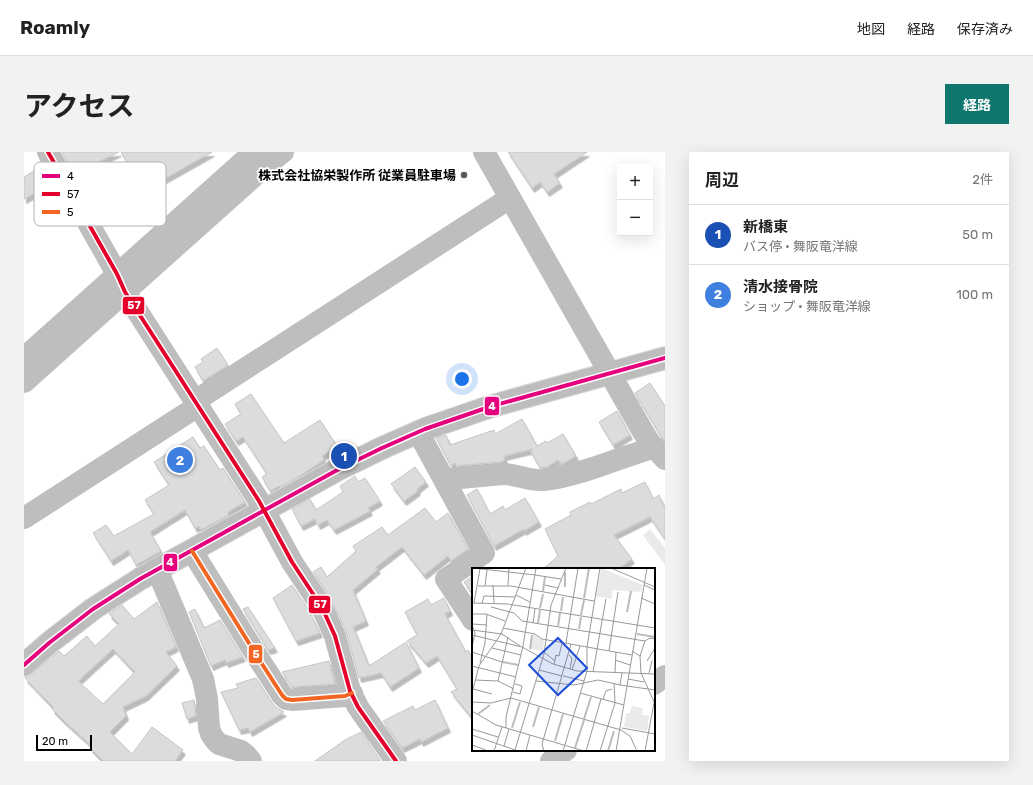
<!DOCTYPE html>
<html lang="ja">
<meta charset="utf-8">
<style>
:root{--surface:#fff;--page:#f2f2f2;--text:#222;--muted:#767676;--line:#e0e0e0;--accent:#0f766e}
body{margin:0;font-family:Rubik,"Noto Sans JP",sans-serif;background:var(--page);color:var(--text)}
.controls{position:absolute;right:12px;top:12px;display:grid;overflow:hidden;border-radius:0px;box-shadow:0 4px 16px #0002}
.controls button{width:36px;height:36px;display:grid;place-items:center;padding:0;border:0;border-bottom:1px solid var(--line);background:var(--surface);color:var(--text);font:20px sans-serif}
.scale{position:absolute;left:12px;bottom:10px;width:56px;box-sizing:border-box;padding-left:4px;border:2px solid #000;border-top:0;font-size:11px;line-height:14px;white-space:nowrap;color:#000;-webkit-text-stroke:3px #fff;paint-order:stroke}
.you{position:absolute;left:438px;top:227px;width:14px;height:14px;margin:-10px;border:3px solid #fff;border-radius:50%;background:#1a73e8;box-shadow:0 0 0 6px #1a73e833}
.badge{display:grid;place-items:center;width:26px;height:26px;border-radius:50%;background:var(--accent);color:#fff;font-size:13px;font-weight:700}
.pin{position:absolute;translate:-50% -50%;border:2px solid #fff;box-shadow:0 1px 4px #0006}
.list{margin:0;padding:0;list-style:none}
h2{display:flex;justify-content:space-between;align-items:center;height:52px;margin:0;padding:0 16px;font-size:17px}
h2 small{font-size:13px;font-weight:400;color:var(--muted)}
.list li{display:grid;grid-template-columns:26px 1fr auto;gap:12px;align-items:center;box-sizing:border-box;height:60px;padding:0 16px;border-top:1px solid var(--line)}
.list b{display:block;font-size:15px;white-space:nowrap}
.list p{margin:0;font-size:13px;white-space:nowrap;color:var(--muted)}
.list em{font-size:13px;font-style:normal;color:var(--muted)}
.map{position:relative;flex:none;width:641px;height:609px;overflow:hidden;border-radius:0px}
header{display:flex;align-items:center;gap:24px;box-sizing:border-box;height:56px;padding:0 20px;background:var(--surface);border-bottom:1px solid var(--line)}
header strong{font-size:19px}
nav{display:flex;gap:22px;margin-inline-start:auto;font-size:14px}
.intro{display:flex;align-items:center;justify-content:space-between;box-sizing:border-box;height:96px;padding:0 24px}
h1{margin:0;font-size:28px}
.button{padding:10px 18px;border-radius:0px;background:var(--accent);color:#fff;font-size:14px;font-weight:700}
main{display:flex;gap:24px;padding:0 24px}
aside{flex:1;background:var(--surface);border-radius:0px;box-shadow:0 4px 16px #0002}
.map>svg:first-child{display:block}
.green{fill:#eaeaea}
.building{fill:#dcdcdc;stroke:#c5c5c5;fill-rule:evenodd;filter:url(#shadow)}
.lines{fill:none;stroke-linecap:round;stroke-linejoin:round}
.major-casing{stroke:#dbdbdb;stroke-width:24}
.minor{stroke:#bebebe;stroke-width:22}
.major{stroke:#bdbdbd;stroke-width:22}
.bus-1-casing{stroke:#fff;stroke-width:7}
.bus-2-casing{stroke:#fff;stroke-width:7}
.bus-3-casing{stroke:#fff;stroke-width:7}
.bus-1{stroke:#e5007d;stroke-width:4}
.bus-2{stroke:#e4002b;stroke-width:4}
.bus-3{stroke:#f26522;stroke-width:4}
.poi-dot{fill:#595959;stroke:#fff;stroke-width:1.5}
.labels{text-anchor:middle;stroke-width:3.5;stroke-linejoin:round;paint-order:stroke}
.poi-label{font-size:13px;font-weight:bold;fill:#000;stroke:#fff;text-anchor:end}
.inset-river{fill:none;stroke:#bcbcbc;stroke-width:2}
.inset-road{fill:none;stroke:#999;stroke-width:1}
.view{fill:#1d4ed8;fill-opacity:0.15;stroke:#1d4ed8;stroke-width:2}
.inset-edge{fill:none;stroke:#000;stroke-width:2}
.key{fill:#fff;stroke:#b2b2b2;stroke-width:1}
.key-label{font-size:11px;fill:#000}
.line-badge{stroke:#fff;stroke-width:1.5}
.badge-label{font-size:11px;text-anchor:middle;font-weight:bold;fill:#fff}
</style>
<header>
<strong>Roamly</strong>
<nav><a>地図</a><a>経路</a><a>保存済み</a></nav>
</header>
<div class="intro"><h1>アクセス</h1><a class="button">経路</a></div>
<main>
<div class="map">
<svg width="641" height="609" viewBox="0 0 641 609">
<defs>
<filter id="shadow"><feDropShadow dx="2.5" dy="4.5" stdDeviation="0" flood-color="#0004"/></filter>
</defs>
<rect width="100%" height="100%" fill="#fff"/>
<polygon class="green" points="626,377 641,396 641,413 619,383"/>
<g class="building">
<polygon points="38,0 95,0 64,15 82,47 69,54"/>
<polygon points="97,0 188,0 119,39"/>
<polygon points="484,0 563,0 530,22 536,31 523,40 516,30 508,36"/>
<polygon points="10,19 20,36 0,47 0,25"/>
<polygon points="193,196 204,213 179,229 171,215 179,210 177,207"/>
<polygon points="626,231 641,254 641,289 636,283 611,241"/>
<polygon points="227,242 260,291 296,268 313,294 298,304 300,308 274,325 256,335 255,334 246,339 238,325 243,322 219,285 212,289 201,272 217,262 211,252"/>
<polygon points="593,259 606,283 589,293 575,270"/>
<polygon points="498,267 513,294 522,289 523,291 539,282 552,304 538,312 537,312 534,308 523,315 516,316 506,298 509,297 480,304 481,308 476,310 432,314 431,311 427,314 412,286 422,283 426,293 470,278 471,282"/>
<polygon points="169,285 176,296 180,294 196,318 199,316 221,350 204,360 205,363 177,378 175,374 171,376 161,358 126,380 137,399 112,413 104,398 87,409 69,381 82,373 90,384 130,362 121,348 145,333 130,310"/>
<polygon points="391,315 402,330 393,337 394,339 380,349 367,332"/>
<polygon points="331,324 334,330 341,326 356,349 344,356 346,359 310,378 303,368 294,373 291,367 277,374 268,357 286,347 292,358 319,340 316,334"/>
<polygon points="621,330 629,347 635,343 641,356 641,387 626,365 590,383 608,407 594,417 519,417 534,404 521,377 547,363 546,360 566,350 567,352 597,337 598,341"/>
<polygon points="453,337 466,362 479,354 481,358 501,346 515,370 500,379 500,377 470,394 443,343"/>
<polygon points="401,356 412,370 424,361 444,397 427,409 424,404 400,423 378,395 352,415 354,417 329,438 342,469 329,475 345,514 382,490 395,516 366,535 357,521 335,526 322,479 306,445 289,420 297,415 303,425 332,399 329,394 358,375 364,383"/>
<polygon points="449,424 449,443 440,430"/>
<polygon points="268,433 284,457 296,481 272,489 249,446"/>
<polygon points="420,446 426,459 421,462 442,500 444,498 449,507 449,567 427,540 433,537 413,504 402,511 383,489 393,483 381,460 404,447 407,453"/>
<path d="M133 450 152 495 142 500 153 514 122 544 99 555 102 564 86 580 108 602 128 575 159 598 151 609H79L66 596 68 594 40 569 28 557 30 556 1 526 8 522 35 499 40 504 63 484 71 494 95 472 85 462 98 453 110 467ZM89 497 111 520 79 552 54 529Z"/>
<polygon points="224,455 251,496 244,498 219,457"/>
<polygon points="171,457 180,476 196,468 219,505 202,511 201,508 187,514 165,460"/>
<polygon points="305,509 311,532 268,535 258,520"/>
<polygon points="232,526 249,552 253,556 260,560 226,580 224,576 215,578 197,540 214,536 212,532"/>
<polygon points="170,548 172,564 163,567 158,551"/>
<polygon points="411,548 424,576 397,590 396,587 378,596 359,569 389,554 391,558"/>
<polygon points="337,580 356,608 354,609 291,609 321,588"/>
</g>
<g class="lines">
<g class="major-casing">
<polyline id="major" points="0,513 25,491 69,457 116,427 315,317 358,296 401,277 468,254 641,206"/>
</g>
<g class="minor">
<polyline points="24,0 93,122 101,140 235,349 268,410 295,451 301,462 311,484 326,539 334,555 372,609"/>
<polyline points="460,0 618,278 626,291 641,307"/>
<polyline points="0,206 230,0"/>
<polyline points="0,230 238,17 259,0"/>
<polyline points="171,249 486,46"/>
<polyline points="395,280 399,289 460,401 422,427 449,468"/>
<path d="M421 329 425 327 479 322C493 322 505 329 519 328 540 326 561 319 581 312 597 306 614 301 630 295"/>
<polyline points="0,366 174,254"/>
<polyline points="168,399 231,501 258,543 262,547 268,548 321,544 328,541"/>
<polyline points="132,418 137,427 179,527 183,547 185,576 187,582 191,588 195,592 217,599 222,603 227,609"/>
<polyline points="630,532 641,524"/>
<polyline points="527,609 542,598"/>
</g>
<use href="#major" class="major"/>
<g class="bus-1-casing">
<polyline id="bus-1" points="0,513 25,491 69,457 116,427 315,317 358,296 401,277 468,254 641,206"/>
</g>
<g class="bus-2-casing">
<polyline id="bus-2" points="24,0 93,122 101,140 235,349 268,410 295,451 301,462 311,484 326,539 334,555 372,609"/>
</g>
<g class="bus-3-casing">
<polyline id="bus-3" points="168,399 231,501 258,543 262,547 268,548 321,544 328,541"/>
</g>
<use href="#bus-1" class="bus-1"/>
<use href="#bus-2" class="bus-2"/>
<use href="#bus-3" class="bus-3"/>
</g>
<circle class="poi-dot" cx="440" cy="23" r="4"/>
<g class="labels">
<g class="poi-label">
<text x="432" y="28">株式会社協栄製作所 従業員駐車場</text>
</g>
</g>
<g transform="translate(448 416)">
<rect width="183" height="183" fill="#fff"/>
<path d="M129 0 171 17 169 24 141 22 139 31 124 28ZM61 66 72 72 71 83 58 81ZM160 138 171 140 170 147 177 148 175 163 152 159 154 145H158Z" fill="#eaeaea"/>
<path class="inset-river" d="M93 19V4M71 23 73 9M112 30 117 0M68 40 71 26M89 43 91 29M155 44 159 23M109 47 112 32M66 55 68 42M86 58 88 45M107 61 109 49M165 66 183 69M58 81 60 67M31 94 46 97M6 146 18 137M112 151 119 129M61 159 67 139M40 160 48 134M83 173 91 146M103 180 112 152M136 183 142 163"/>
<path class="inset-road" d="M1 0 63 7M139 0 183 19M63 7 89 11M21 17 22 35M36 17 37 0M73 17 86 20M172 17 183 22M6 18H39L122 33M13 18 15 2M44 27 58 34M169 30 183 36M0 35 36 36 183 60M2 35 8 1M10 35 12 28 43 29M19 39 42 45 50 53 173 73 178 70 183 71M0 46H14L33 53M61 55 63 41M0 56 15 57M0 57 3 65 0 79M31 60 63 66 70 71 160 87M0 62 30 66 48 78M0 67 50 79 81 96 105 103 183 106M94 75 106 0M20 80 49 87M137 83 146 24M160 83 168 88 169 105M0 84 30 94M72 84 83 93M97 87 100 90 98 101M168 88 173 73M143 92 158 97M175 93 183 80M8 95 13 75 15 46M82 96 84 87 87 88 90 75M0 98 44 109M67 102 90 108M100 102 108 78M121 104 134 31M143 104 144 84M169 105 183 136M177 105 180 93M91 108 112 113M156 111 172 114M3 112 26 113 42 121M26 113 36 69M64 113 102 117 126 112 148 117 150 105M148 117 183 122M1 121 20 126M41 124 48 126 50 118 43 116M0 125 7 98 29 66 54 0M108 125 152 137M131 131 134 123 140 121M0 134 19 135 39 130 149 162 158 168 165 183M0 143 24 157 112 183M34 160V149L51 78 64 0M150 160 183 166M0 161 26 169M0 167 46 183M0 177 16 183M32 178 37 161M43 182 72 86 79 37 94 0M22 183 30 159M54 183 58 167M72 183 70 176 99 76M91 183 115 103V79L128 0M114 183 129 131M128 183 143 135 142 115M144 183 175 0M173 183 182 135"/>
<path class="view" d="M86 70 115 100 86 127 57 97Z"/>
<rect width="183" height="183" class="inset-edge"/>
</g>
<rect x="10" y="10" width="132" height="64" rx="6" class="key"/>
<rect x="18" y="22" width="18" height="4" fill="#e5007d"/>
<rect x="18" y="40" width="18" height="4" fill="#e4002b"/>
<rect x="18" y="58" width="18" height="4" fill="#f26522"/>
<g class="key-label">
<text x="43" y="28">4</text>
<text x="43" y="46">57</text>
<text x="43" y="64">5</text>
</g>
<g class="line-badge">
<rect x="98" y="144" width="23" height="19" rx="4" fill="#e4002b"/>
<rect x="460" y="244" width="16" height="20" rx="4" fill="#e5007d"/>
<rect x="139" y="401" width="15" height="19" rx="4" fill="#e5007d"/>
<rect x="284" y="443" width="23" height="19" rx="4" fill="#e4002b"/>
<rect x="224" y="492" width="15" height="20" rx="4" fill="#f26522"/>
</g>
<g class="badge-label">
<text x="110" y="157">57</text>
<text x="468" y="258">4</text>
<text x="146" y="414">4</text>
<text x="296" y="456">57</text>
<text x="232" y="506">5</text>
</g>
</svg>
<div class="controls">
<button>+</button>
<button>−</button>
</div>
<div class="scale">20 m</div>
<div class="you"></div>
<div class="pin badge" style="left:320px;top:304px;background:#1a4fb4">1</div>
<div class="pin badge" style="left:156px;top:308px;background:#3f7fe0">2</div>
</div>
<aside>
<h2>周辺<small>2件</small></h2>
<ul class="list">
<li><span class="badge" style="background:#1a4fb4">1</span><div><b>新橋東</b><p>バス停 · 舞阪竜洋線</p></div><em>50 m</em></li>
<li><span class="badge" style="background:#3f7fe0">2</span><div><b>清水接骨院</b><p>ショップ · 舞阪竜洋線</p></div><em>100 m</em></li>
</ul>
</aside>
</main>
